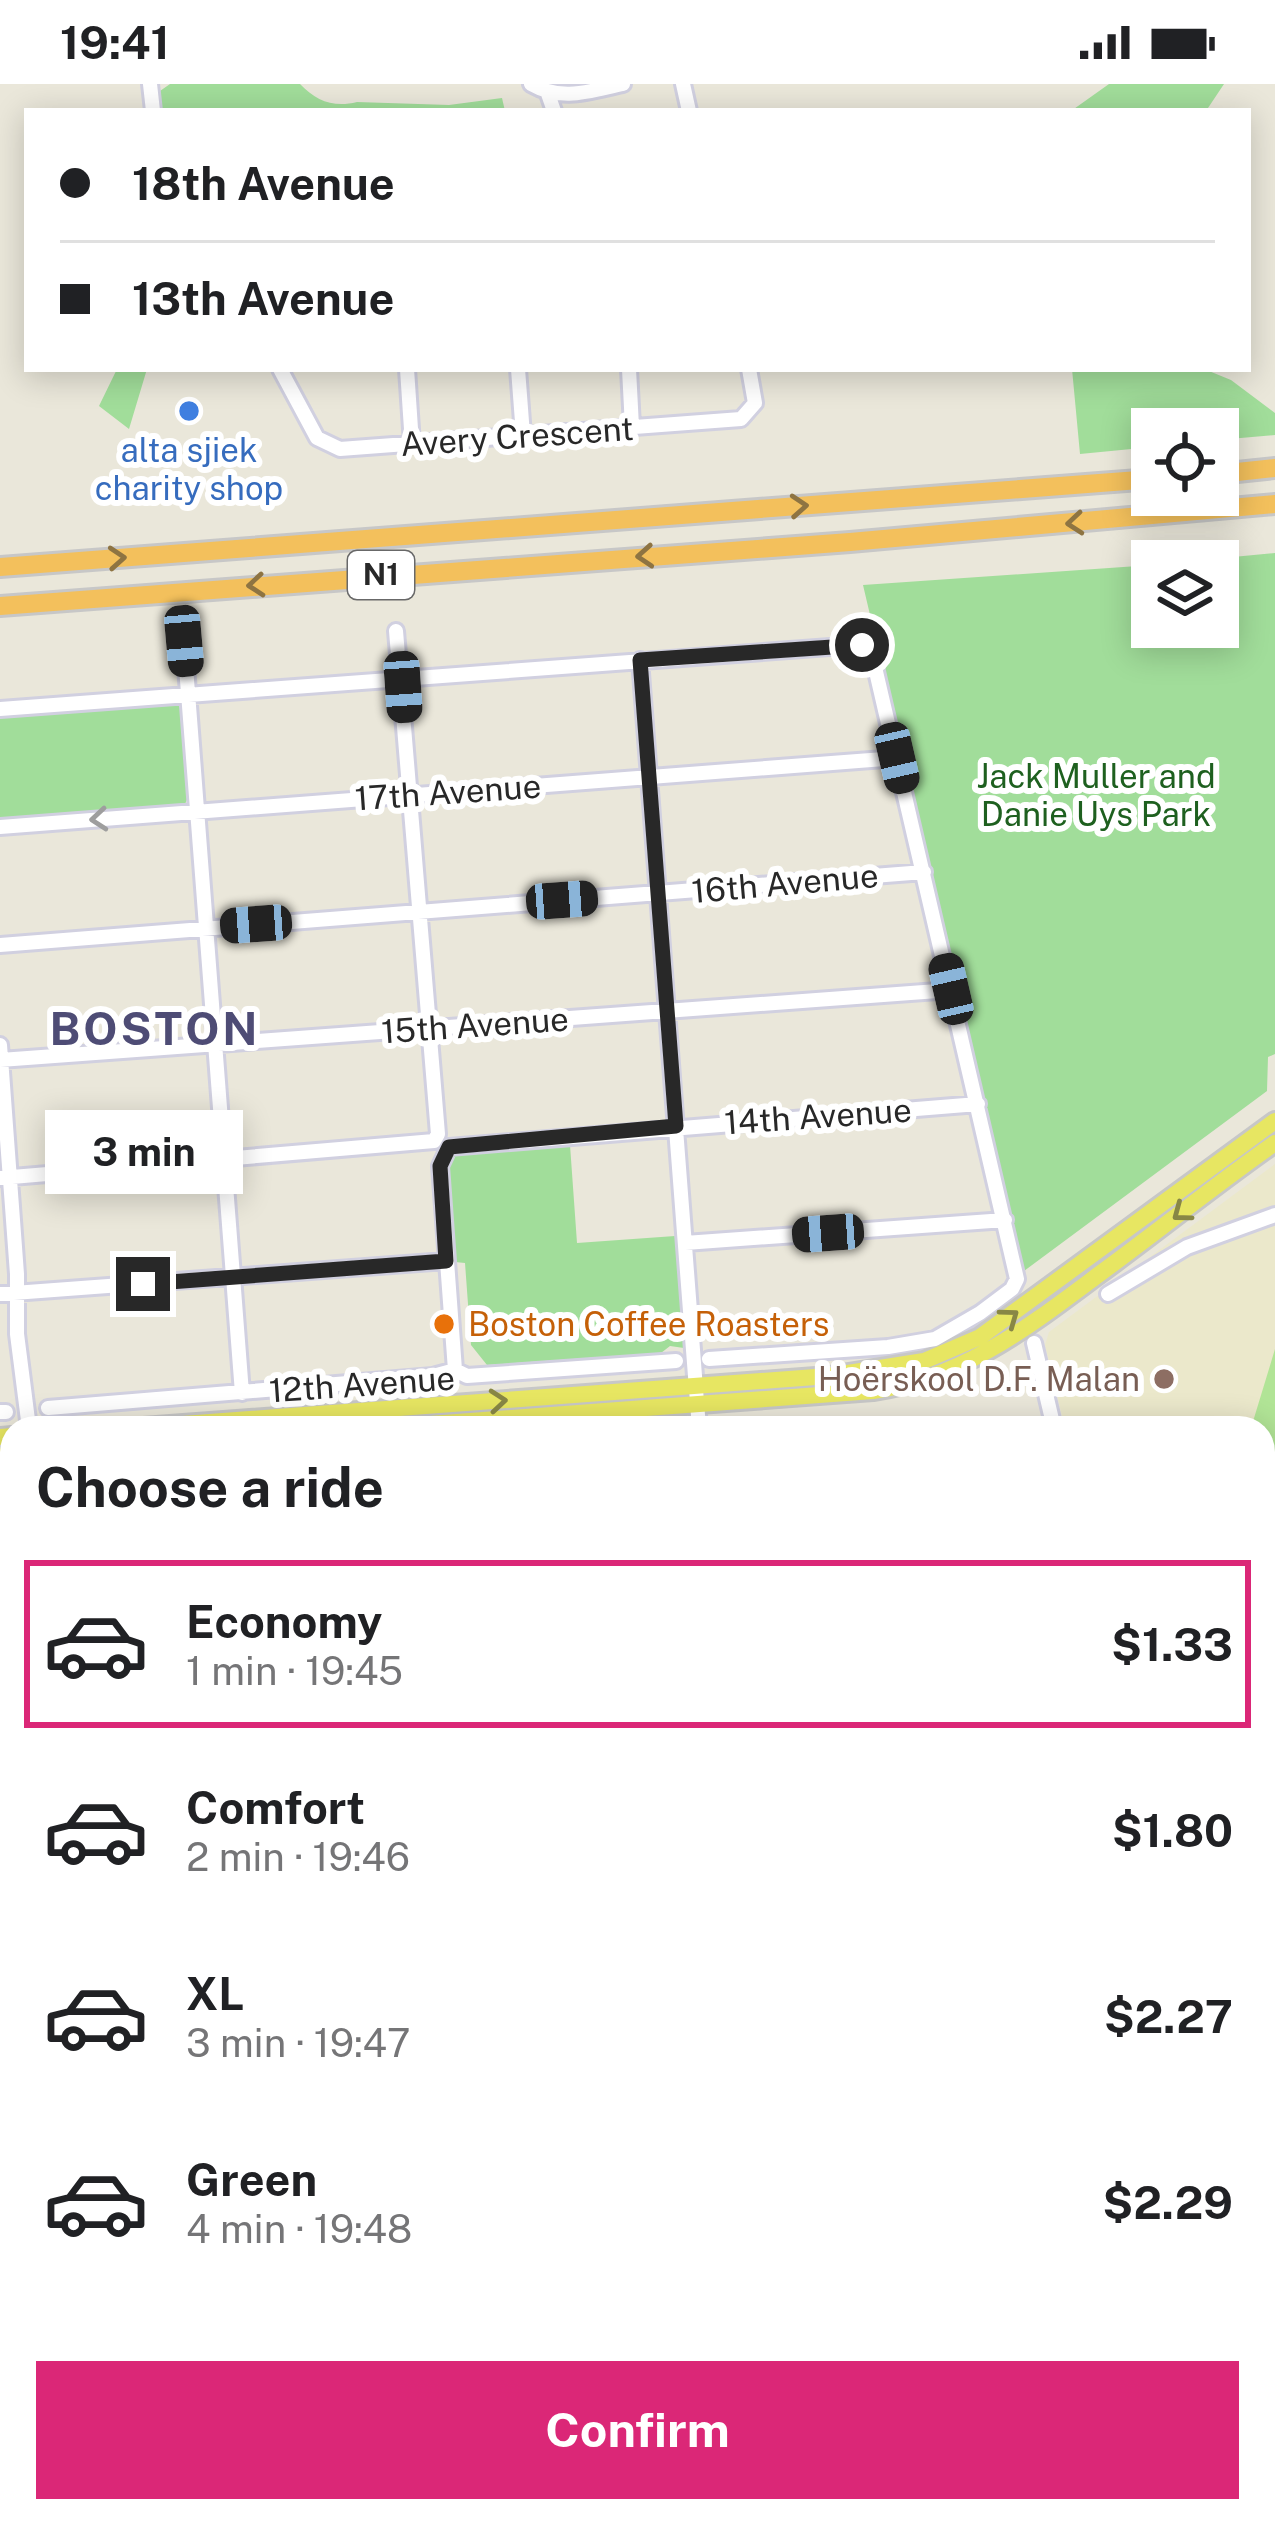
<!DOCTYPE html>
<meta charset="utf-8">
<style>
:root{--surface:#fff;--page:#f2f2f2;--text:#202124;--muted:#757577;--line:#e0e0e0;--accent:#db2777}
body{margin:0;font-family:"Public Sans",sans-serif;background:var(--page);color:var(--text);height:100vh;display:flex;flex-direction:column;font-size:45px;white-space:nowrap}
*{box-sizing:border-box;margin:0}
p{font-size:39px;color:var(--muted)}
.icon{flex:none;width:66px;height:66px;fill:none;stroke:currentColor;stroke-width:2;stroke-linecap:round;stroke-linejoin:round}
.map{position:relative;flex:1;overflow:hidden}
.panel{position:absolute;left:0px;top:1332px;width:1275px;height:1107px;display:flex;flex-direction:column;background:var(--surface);border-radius:36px 36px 0 0;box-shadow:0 6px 30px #0003}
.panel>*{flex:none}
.banner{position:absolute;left:24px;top:24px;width:1227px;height:264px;border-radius:0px;box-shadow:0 6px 30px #0003;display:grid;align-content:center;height:264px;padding:0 36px;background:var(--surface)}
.fabs{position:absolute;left:1131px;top:324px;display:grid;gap:24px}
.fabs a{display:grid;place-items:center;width:108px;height:108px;border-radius:0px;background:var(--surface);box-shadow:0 6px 30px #0003;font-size:60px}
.end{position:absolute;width:54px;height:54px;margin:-27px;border:15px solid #282828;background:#fff;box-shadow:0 0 0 6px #fff}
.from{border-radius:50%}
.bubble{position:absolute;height:84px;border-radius:0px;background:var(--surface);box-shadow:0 6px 30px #0003;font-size:39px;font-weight:700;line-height:84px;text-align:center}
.car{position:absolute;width:36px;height:72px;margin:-36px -18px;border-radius:15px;box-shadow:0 0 9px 3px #0007;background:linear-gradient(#222 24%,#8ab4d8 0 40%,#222 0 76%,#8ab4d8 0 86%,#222 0)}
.banner b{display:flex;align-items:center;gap:42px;height:114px;font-size:45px}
.banner b+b{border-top:3px solid var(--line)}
.banner i{width:30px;height:30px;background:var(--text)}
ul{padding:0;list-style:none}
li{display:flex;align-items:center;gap:36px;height:168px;margin:0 24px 18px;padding:0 12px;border:6px solid transparent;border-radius:0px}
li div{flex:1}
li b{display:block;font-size:45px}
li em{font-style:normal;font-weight:700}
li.selected{border-color:var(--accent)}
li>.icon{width:108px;height:108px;stroke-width:1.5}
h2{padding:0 36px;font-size:54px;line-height:144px}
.cta{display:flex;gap:24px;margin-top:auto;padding:24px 36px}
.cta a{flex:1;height:138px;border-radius:0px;background:var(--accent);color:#fff;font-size:48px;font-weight:700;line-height:138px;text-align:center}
.status{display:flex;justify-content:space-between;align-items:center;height:84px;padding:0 60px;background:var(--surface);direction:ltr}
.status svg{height:33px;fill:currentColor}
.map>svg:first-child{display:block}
.education{fill:#ebe8cb}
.green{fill:#a1dd9a}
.pitch{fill:#b1e496}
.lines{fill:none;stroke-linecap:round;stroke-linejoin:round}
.minor-casing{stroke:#d1d0e0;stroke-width:20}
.major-casing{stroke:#c7c7c7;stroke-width:22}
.highway-casing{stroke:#c7c7c7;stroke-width:24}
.minor{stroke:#fff;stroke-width:14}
.major{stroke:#e7e662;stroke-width:16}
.highway{stroke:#f3c05c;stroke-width:18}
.oneway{stroke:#8e7442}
.oneway2{stroke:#9e9e9e}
.oneway3{stroke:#888745}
.route{stroke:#282828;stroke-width:15}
.shop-dot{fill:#3f7fe0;stroke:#fff;stroke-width:4.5}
.food-dot{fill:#e8710a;stroke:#fff;stroke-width:4.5}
.education-dot{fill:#8d6e63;stroke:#fff;stroke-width:4.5}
.labels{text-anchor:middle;stroke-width:12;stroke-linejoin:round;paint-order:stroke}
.shield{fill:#fff;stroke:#686868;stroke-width:3}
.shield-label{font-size:30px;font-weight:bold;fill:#282828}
.street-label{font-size:33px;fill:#282828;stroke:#fff}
.shop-label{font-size:33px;fill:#366cbe;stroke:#fff}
.park-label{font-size:33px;fill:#1e601f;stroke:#fff}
.food-label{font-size:33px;fill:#c56008;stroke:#fff;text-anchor:start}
.education-label{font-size:33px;fill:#785e54;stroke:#fff;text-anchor:end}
.district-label{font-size:45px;font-weight:bold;letter-spacing:3px;fill:#4e4c75;stroke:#fff}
</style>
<div class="status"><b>19:41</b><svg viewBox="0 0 49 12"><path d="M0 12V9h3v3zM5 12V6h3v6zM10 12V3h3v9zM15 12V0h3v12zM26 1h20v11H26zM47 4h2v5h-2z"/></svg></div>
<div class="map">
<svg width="1275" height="2437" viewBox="0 0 1275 2437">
<rect width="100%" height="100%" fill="#eae7da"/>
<path class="education" d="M1275,1080v445l-12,1v-182h-198l-20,-83 4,-13z"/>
<path class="green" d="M170,0h130c16,17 34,24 57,18l92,3 53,-7 3,13h-345v-20z
M1109,0h115l-18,27h-135z
M117,285h30l-18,60 -30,-23z
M1072,285h132l27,11 44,33v22l-57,5v-11h-66v18l-72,7z
M1275,469v501l-7,3 -1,34 -243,180 -161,-686 289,-20v62h66v-66h-27z
M180,617l4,3 6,89 -5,11 -185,16v-105z
M570,1061l7,98 98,-7 9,112 -14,-2 -9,7 -174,12 -16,-20 -6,-82 -10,-1 -7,-101 10,-9z"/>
<path class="pitch" d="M1275,1265v173l-12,-3v-91h-12z"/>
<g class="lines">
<defs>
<path id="minor" d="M150,0l3,27
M531,0c31,18 59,7 92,0
M683,0l6,27
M548,10l6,17
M280,285l37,69 23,11 401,-30 14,-16 -6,-34
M407,285l5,75
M518,285l5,66
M629,285l3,58
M184,557l58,752
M640,576l59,768
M0,625l857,-64 14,5 146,629 -5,10 -32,24 -45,26 -47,8 -179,12
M0,743l897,-69
M0,861l924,-73
M0,961l17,229v60l12,94
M0,976l951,-70
M0,1094l434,-37 4,-7 -42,-503
M685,1159l320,-23
M0,1210l446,-33
M1108,1210l79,-47 88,-32
M1034,1259l20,85
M455,1286l-15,-204 9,-19 529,-43
M48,1324l385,-32 22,-6 12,6 209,-15
M0,1328h6
M0,1445l12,-1
M1274,1538l1,22
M0,1562l12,-1
M1263,1676l6,8 6,34
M0,1679l12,-1
M0,1797l12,-1
M1263,1849h12
M0,1914l12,-1
M1263,1953l12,-11
M0,2031l12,-1
M0,2149l12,-1
M0,2266l12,-1
M1263,2292l12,-2
M0,2373l12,-1
M108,2427l1,10
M323,2427l1,10
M754,2427l1,10
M976,2427l1,10
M535,2437l3,-10
M601,2437l132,-10"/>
<path id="major" d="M130,1344l699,-52 95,-15 56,-24 295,-216
M377,1344l496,-37c90,-13 154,-63 225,-116 59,-43 117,-90 177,-132
M0,1353l12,-1
M0,1372h12"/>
<path id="highway" d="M1218,390l57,-6
M0,483l1152,-88
M0,522l850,-64 425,-38"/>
</defs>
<use href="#minor" class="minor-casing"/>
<use href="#major" class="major-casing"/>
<use href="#highway" class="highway-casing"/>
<use href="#minor" class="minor"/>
<use href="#major" class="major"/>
<use href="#highway" class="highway"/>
</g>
<defs><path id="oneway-chevron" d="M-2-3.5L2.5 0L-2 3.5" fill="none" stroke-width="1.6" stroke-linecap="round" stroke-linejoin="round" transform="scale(3)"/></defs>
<g class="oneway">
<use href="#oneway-chevron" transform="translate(799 422) rotate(-4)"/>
<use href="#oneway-chevron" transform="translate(1075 439) rotate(175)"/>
<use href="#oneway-chevron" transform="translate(645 472) rotate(176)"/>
<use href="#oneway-chevron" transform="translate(117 474) rotate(-4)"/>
<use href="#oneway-chevron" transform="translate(256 501) rotate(175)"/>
</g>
<use class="oneway2" href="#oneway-chevron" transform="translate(99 735) rotate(175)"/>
<g class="oneway3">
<use href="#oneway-chevron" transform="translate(1181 1129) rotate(143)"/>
<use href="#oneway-chevron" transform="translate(1010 1233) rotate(-36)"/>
<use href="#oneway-chevron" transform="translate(498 1317) rotate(-5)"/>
</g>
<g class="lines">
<path class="route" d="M143,1200l303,-23 -6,-95 9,-19 227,-21 -36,-466 222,-15"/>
</g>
<circle class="shop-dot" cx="189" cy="327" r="12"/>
<circle class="food-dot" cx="444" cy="1240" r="12"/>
<circle class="education-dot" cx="1164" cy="1295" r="12"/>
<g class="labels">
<rect class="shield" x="348" y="467" width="66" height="48" rx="9"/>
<g class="shield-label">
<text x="381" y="501">N1</text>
</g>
<g class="street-label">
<text transform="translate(517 352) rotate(-4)" y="12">Avery Crescent</text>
<text transform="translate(448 708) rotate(-4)" y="12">17th Avenue</text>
<text transform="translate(785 799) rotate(-5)" y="12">16th Avenue</text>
<text transform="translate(475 941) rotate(-4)" y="12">15th Avenue</text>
<text transform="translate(818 1032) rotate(-4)" y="12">14th Avenue</text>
<text transform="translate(362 1300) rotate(-4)" y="12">12th Avenue</text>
</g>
<g class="shop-label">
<text x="189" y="378">alta sjiek<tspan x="189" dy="38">charity shop</tspan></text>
</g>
<g class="park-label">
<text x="1096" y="704">Jack Muller and<tspan x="1096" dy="38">Danie Uys Park</tspan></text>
</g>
<g class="food-label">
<text x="468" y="1252">Boston Coffee Roasters</text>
</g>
<g class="education-label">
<text x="1140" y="1307">Hoërskool D.F. Malan</text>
</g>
<g class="district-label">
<text x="155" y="961">BOSTON</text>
</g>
</g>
</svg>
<div class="fabs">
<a><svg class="icon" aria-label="locate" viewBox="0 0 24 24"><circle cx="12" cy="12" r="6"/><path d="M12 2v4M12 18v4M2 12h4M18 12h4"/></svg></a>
<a><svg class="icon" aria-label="layers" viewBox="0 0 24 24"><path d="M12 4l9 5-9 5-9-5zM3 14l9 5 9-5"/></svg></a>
</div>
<i class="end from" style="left:862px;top:561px"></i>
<i class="end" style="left:143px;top:1200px"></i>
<div class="bubble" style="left:45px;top:1026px;width:198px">3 min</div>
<i class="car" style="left:184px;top:557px;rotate:175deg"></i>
<i class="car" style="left:403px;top:603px;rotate:176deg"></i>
<i class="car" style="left:897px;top:674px;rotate:167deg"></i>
<i class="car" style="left:562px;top:816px;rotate:86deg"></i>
<i class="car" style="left:256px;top:840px;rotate:266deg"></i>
<i class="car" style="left:951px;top:905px;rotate:347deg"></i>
<i class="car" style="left:828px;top:1149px;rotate:266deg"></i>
<div class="banner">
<b><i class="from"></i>18th Avenue</b>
<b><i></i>13th Avenue</b>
</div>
<section class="panel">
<h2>Choose a ride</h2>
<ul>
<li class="selected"><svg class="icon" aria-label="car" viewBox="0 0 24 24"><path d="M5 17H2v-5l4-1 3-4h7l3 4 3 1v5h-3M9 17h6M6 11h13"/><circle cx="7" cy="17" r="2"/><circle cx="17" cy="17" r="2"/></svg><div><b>Economy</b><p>1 min · 19:45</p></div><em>$1.33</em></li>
<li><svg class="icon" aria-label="car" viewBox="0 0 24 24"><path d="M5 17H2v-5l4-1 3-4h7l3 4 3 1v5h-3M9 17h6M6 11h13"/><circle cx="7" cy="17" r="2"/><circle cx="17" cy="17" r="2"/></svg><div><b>Comfort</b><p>2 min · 19:46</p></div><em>$1.80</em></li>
<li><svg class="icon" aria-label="car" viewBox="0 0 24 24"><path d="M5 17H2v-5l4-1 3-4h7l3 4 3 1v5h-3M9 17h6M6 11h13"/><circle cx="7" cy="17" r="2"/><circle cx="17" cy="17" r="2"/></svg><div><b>XL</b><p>3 min · 19:47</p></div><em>$2.27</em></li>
<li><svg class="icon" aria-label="car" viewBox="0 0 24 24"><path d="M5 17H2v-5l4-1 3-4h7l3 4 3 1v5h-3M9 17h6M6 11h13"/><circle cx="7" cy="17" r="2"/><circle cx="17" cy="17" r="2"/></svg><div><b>Green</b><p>4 min · 19:48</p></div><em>$2.29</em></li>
</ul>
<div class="cta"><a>Confirm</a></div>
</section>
</div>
